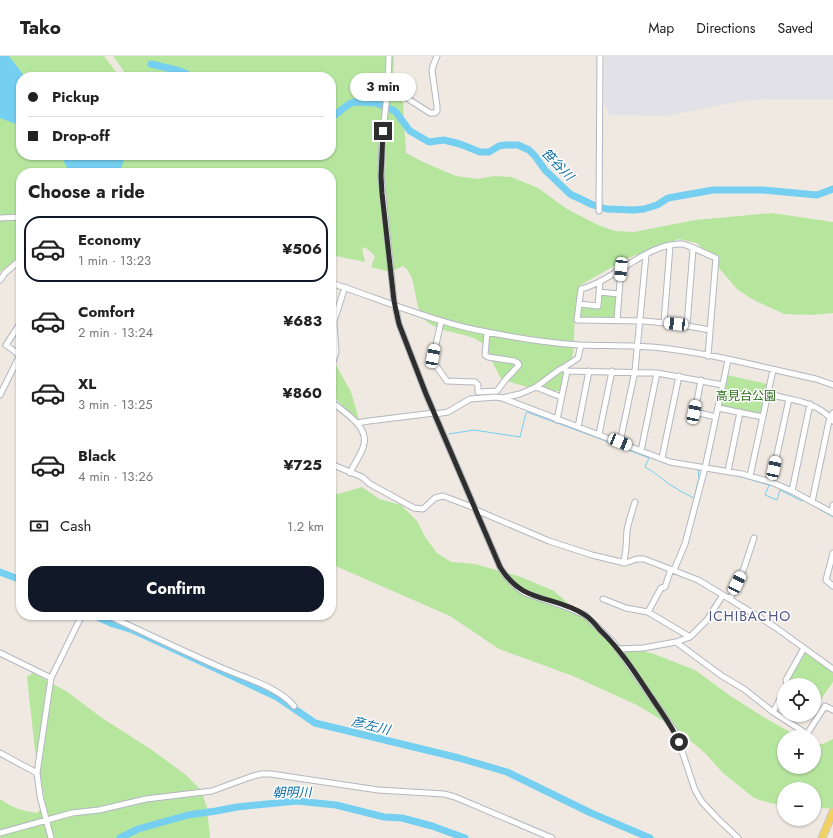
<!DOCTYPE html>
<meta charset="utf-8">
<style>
:root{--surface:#fff;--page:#f6f6f6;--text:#222;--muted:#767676;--line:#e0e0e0;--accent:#111827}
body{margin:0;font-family:Jost,"Noto Sans JP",sans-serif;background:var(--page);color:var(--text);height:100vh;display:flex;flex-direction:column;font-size:15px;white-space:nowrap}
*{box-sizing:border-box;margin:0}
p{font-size:13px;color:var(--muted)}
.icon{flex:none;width:22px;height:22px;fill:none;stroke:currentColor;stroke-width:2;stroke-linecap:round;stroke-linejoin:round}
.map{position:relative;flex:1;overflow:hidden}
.details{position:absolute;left:16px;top:112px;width:320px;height:452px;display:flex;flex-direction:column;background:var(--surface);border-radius:16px;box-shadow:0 1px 3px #0004}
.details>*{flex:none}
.guide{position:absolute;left:16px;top:16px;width:320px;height:88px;border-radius:16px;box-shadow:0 1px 3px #0004;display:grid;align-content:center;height:88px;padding:0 12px;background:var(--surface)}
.controls{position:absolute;left:777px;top:622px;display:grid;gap:8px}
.controls a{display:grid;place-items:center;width:44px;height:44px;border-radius:50%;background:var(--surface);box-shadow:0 1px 3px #0004;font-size:20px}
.end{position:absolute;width:18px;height:18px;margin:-9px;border:5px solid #2e2e2e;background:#fff;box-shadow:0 0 0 2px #fff}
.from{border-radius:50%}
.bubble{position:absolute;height:28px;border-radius:14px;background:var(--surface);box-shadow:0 1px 3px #0004;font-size:13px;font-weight:700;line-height:28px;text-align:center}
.car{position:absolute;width:12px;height:24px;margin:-12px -6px;border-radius:5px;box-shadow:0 0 3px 1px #0007;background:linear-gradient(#fff 24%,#345 0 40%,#fff 0 76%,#345 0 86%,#fff 0)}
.guide b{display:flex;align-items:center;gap:14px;height:38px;font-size:15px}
.guide b+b{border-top:1px solid var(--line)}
.guide i{width:10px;height:10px;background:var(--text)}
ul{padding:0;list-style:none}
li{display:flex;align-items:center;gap:12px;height:66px;margin:0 8px 6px;padding:0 4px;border:2px solid transparent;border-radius:16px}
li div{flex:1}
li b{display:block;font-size:15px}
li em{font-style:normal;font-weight:700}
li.active{border-color:var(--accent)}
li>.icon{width:36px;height:36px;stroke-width:1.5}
h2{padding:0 12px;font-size:18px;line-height:48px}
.pay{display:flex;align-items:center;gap:10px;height:44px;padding:0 12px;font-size:15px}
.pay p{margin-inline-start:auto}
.action{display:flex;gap:8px;margin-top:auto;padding:8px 12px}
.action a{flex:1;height:46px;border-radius:16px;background:var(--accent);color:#fff;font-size:16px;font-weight:700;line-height:46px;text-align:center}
header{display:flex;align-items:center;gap:24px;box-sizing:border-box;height:56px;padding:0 20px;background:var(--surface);border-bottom:1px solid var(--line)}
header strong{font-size:19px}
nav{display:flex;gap:22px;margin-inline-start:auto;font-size:14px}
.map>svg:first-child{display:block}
.industrial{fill:#e3e1e8}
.green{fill:#b6e59e}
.water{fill:#75cff0}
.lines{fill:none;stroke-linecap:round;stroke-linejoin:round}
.stream{stroke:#75cff0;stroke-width:1}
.river{stroke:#75cff0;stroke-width:7}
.minor-casing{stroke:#b4b7c1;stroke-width:7}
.major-casing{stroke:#c9c9c9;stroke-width:9}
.minor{stroke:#fff;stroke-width:5}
.major{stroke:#f2d163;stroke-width:7}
.route{stroke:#2e2e2e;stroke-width:5}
.labels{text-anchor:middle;stroke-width:3;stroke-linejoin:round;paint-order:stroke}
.park-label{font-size:12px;fill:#2c6e1b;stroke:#fff}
.water-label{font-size:13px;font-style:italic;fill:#0d6fa3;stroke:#fff}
.quarter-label{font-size:14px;letter-spacing:1px;fill:#4d5680;stroke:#fff}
</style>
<header>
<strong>Tako</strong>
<nav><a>Map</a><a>Directions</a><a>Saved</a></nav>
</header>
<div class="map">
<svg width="833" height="782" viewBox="0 0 833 782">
<rect width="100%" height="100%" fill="#efe9e1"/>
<path class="industrial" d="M605,0h228v43h-67l-25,2 -75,15 -57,-1 -5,-14z"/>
<path class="green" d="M0,0h104l16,21h-99v78h249l17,4 -2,-4h46v-78h-203l-15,-21h281l-1,26 7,9 3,13 3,49 19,10 31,13 22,3 16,-3 17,1 27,11 29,21 31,16 17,6 19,1 61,-12 77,-7 61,9v91l-22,2 -27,-1 -30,-14 -16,-10 -41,-47 -18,-4 -53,20 -47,27 -4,30 -2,37 -5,27 -8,11c-20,0 -40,-6 -59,-12 -3,-7 -7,-13 -10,-20 -1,-3 -2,-8 -4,-11 -14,-18 -44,-12 -61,-27 -14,-12 -7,-45 -23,-55l-13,6 -19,-5 4,-11 -10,-9 -3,2 3,13 -34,-7v-82h-310v83l-21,16z
M600,238l17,1 -2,21 -2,2h-32l-1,-3 1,-9 18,1z
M336,309l15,27 9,31 -29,-29v-20z
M727,319l40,9 -6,28 -3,2 -35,-7 -2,-3z
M362,431l17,12 22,6 16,16 8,16 12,16 14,9 24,2 46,13 33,14 47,41 17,12 36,10 41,16 34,25 36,23 34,19h-15v30h30v-23h9l10,-5v70l-19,-2v-18h-30v17l-14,-3 -16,-5 -31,-25 -18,-20 -30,-25 -38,-23 -64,-29 -74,-27 -49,-33 -119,-52v-73l7,3z
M805,597l28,19v10l-14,20 -5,-3v-14h-22l-4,-2z
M33,617l33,18 36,27 50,32 34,25 15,15 6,18 3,30h-210v-39c12,9 23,12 37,14l6,-7 1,-10 -9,-46 -8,-73z"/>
<path class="water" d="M0,0h9l16,21h-4v49l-21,-8z
M63,99h61c0,7 -2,13 -6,18h-48l-6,-11z"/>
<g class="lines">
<path class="stream" d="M331,341l18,15
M449,378l25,-4 46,7 6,-24 1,-1 79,29 43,17 -4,9c9,5 16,11 24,17 8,5 16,10 25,14l5,-20 -1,-8h2
M709,415l29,5 31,9 -4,10 12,5 3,-10 22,11 2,-1 29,17"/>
<path class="river" d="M151,8l29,7 13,6
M331,62l18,-14 5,-2 22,1 19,8 15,20 19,11 15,-2 16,4 20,8h9l10,-6 6,-1h13l11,5 6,6 10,14 25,24 23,11 14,4 27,1 10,-1 13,-4 11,-7 45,-8h50l54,5 16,-6
M0,516l21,8
M93,559l20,9 20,6 144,67 38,26 144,35 48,14 84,41 59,25
M120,782l18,-9 50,-14 28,-4 21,-4 60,-6 39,4 48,12 18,1 30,8 33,12"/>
<defs>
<path id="minor" d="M389,0l-1,30 -6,54 -1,36 13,125 5,23 27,70 74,173c6,11 14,19 25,26l44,15 16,7 28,27 63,91 19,57 7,12 15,16 21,20
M388,30l42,27h5l2,-2v-5l-5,-35 1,-5 4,-10
M599,155l1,-155
M0,162l21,-1
M0,224l5,-7 16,-14
M331,227c52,17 102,39 156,49 30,6 62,11 93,13 27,1 54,0 82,3 52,6 103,20 154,31l17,6
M599,236l20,2
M579,248l19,2 2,-24
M617,264l4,-51
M441,266l-8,36 1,5 13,18 28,1 3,3v7l19,-1 9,-12 13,-14 -1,-2 -4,-2 -26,-4 -3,-2 2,-23
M664,267l6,-77
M687,270l6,-77
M21,300l-15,-11 15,-23
M708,300l8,-98c-8,-3 -27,-13 -34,-14 -34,-2 -68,37 -101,45l-4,31 67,1 32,3 34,6
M331,312l5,-16 -2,-31 11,-34
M563,312l15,-10 3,-13
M701,324l-6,32 21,5
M536,331l25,10
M768,338c23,6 49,7 65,27
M0,339l18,-36 3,-3
M502,342l18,-4 16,-7 23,-17 4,-2 4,3 90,2 66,12
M331,345c12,11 37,24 33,43 -2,10 -10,20 -14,29
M718,352l45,9
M435,358l13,-2 22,-13 26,-2 6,1 168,64 72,12 29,8 21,9 41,22
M557,364l10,-49
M357,367l12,-2 65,-8
M578,371l11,-56
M599,378l13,-63
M620,386l15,-71 11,-116
M641,395l16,-78
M662,402l17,-82
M331,408l31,13 8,7 44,24 9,1 12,-11 8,-2 32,12
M728,415l12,-59
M750,420l23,-106
M771,426l18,-83
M792,435l18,-87
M812,446l17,-81 4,-8
M476,454l73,31 43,14 33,8 12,-4h7l54,21 25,15 52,32 58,42
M832,456l1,-7
M833,497l-7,27 7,6
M623,507c4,-11 3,-21 4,-33 2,-9 5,-19 8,-28
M674,514l11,-26 20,-76 23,-108
M723,539l-16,25 -17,17 -14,5 46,34 22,13 29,23
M603,543l23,9 22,4 42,25
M730,543l14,-31 10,-30
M648,556l13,-24 4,-1 6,-18
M107,559c38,18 76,36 115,53 23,10 56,19 72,38
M618,593l25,-1 33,-6
M0,597l51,25
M787,629l-1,-5 18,-32
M784,636l-11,20 34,22 18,-28 8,4
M0,697l37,20
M0,777l72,-20 27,-3 47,-11 66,-8 38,-14 11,-3h10l107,16 66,4 11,3 97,41
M51,782l-11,-42 -3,-23 14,-95 31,-63"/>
<path id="major" d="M822,782l11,-26"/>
</defs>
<use href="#minor" class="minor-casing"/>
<use href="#major" class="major-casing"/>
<use href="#minor" class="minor"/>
<use href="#major" class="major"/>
</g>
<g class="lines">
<path class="route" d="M383,75l-2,45 1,17 12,108 5,23 27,70 74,173c23,38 53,27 85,48 6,4 11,10 15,15 21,20 36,44 52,68 9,14 20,28 27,44"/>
</g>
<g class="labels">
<g class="park-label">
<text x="746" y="344">高見台公園</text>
</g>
<g class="water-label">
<text transform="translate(558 108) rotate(46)" y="5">笹谷川</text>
<text transform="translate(371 669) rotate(14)" y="5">彦左川</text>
<text transform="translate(292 736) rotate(-1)" y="5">朝明川</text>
</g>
<g class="quarter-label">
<text x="750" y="565">ICHIBACHO</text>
</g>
</g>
</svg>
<div class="controls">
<a><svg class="icon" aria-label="locate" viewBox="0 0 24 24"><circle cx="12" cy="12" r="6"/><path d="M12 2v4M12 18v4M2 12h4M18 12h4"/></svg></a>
<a>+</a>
<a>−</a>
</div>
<i class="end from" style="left:679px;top:686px"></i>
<i class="end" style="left:383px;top:75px"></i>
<div class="bubble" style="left:350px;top:17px;width:66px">3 min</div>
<i class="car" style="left:621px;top:213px;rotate:185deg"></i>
<i class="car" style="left:676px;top:268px;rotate:276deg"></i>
<i class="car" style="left:433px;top:300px;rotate:11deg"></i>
<i class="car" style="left:694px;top:356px;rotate:11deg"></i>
<i class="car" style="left:620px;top:386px;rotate:112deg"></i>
<i class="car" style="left:774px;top:412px;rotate:12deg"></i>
<i class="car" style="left:737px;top:527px;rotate:26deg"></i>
<div class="guide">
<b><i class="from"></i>Pickup</b>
<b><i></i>Drop-off</b>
</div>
<section class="details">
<h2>Choose a ride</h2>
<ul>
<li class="active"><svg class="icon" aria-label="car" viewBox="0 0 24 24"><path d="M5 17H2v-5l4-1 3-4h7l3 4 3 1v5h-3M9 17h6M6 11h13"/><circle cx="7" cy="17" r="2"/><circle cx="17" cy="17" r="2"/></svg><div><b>Economy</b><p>1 min · 13:23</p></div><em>¥506</em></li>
<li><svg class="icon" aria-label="car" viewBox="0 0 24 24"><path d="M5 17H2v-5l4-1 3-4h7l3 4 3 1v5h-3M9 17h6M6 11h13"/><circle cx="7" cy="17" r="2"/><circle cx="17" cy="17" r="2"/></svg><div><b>Comfort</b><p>2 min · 13:24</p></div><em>¥683</em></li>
<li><svg class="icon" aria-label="car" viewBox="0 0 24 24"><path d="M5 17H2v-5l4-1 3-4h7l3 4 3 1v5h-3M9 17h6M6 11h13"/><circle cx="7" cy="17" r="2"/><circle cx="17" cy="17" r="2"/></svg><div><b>XL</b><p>3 min · 13:25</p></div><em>¥860</em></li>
<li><svg class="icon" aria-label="car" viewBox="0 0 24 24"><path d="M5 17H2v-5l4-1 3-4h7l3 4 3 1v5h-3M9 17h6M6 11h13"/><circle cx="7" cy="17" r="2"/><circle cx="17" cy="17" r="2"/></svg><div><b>Black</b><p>4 min · 13:26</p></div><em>¥725</em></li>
</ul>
<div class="pay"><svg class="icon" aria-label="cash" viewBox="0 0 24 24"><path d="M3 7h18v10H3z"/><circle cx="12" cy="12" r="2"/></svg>Cash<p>1.2 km</p></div>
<div class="action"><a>Confirm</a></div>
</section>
</div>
